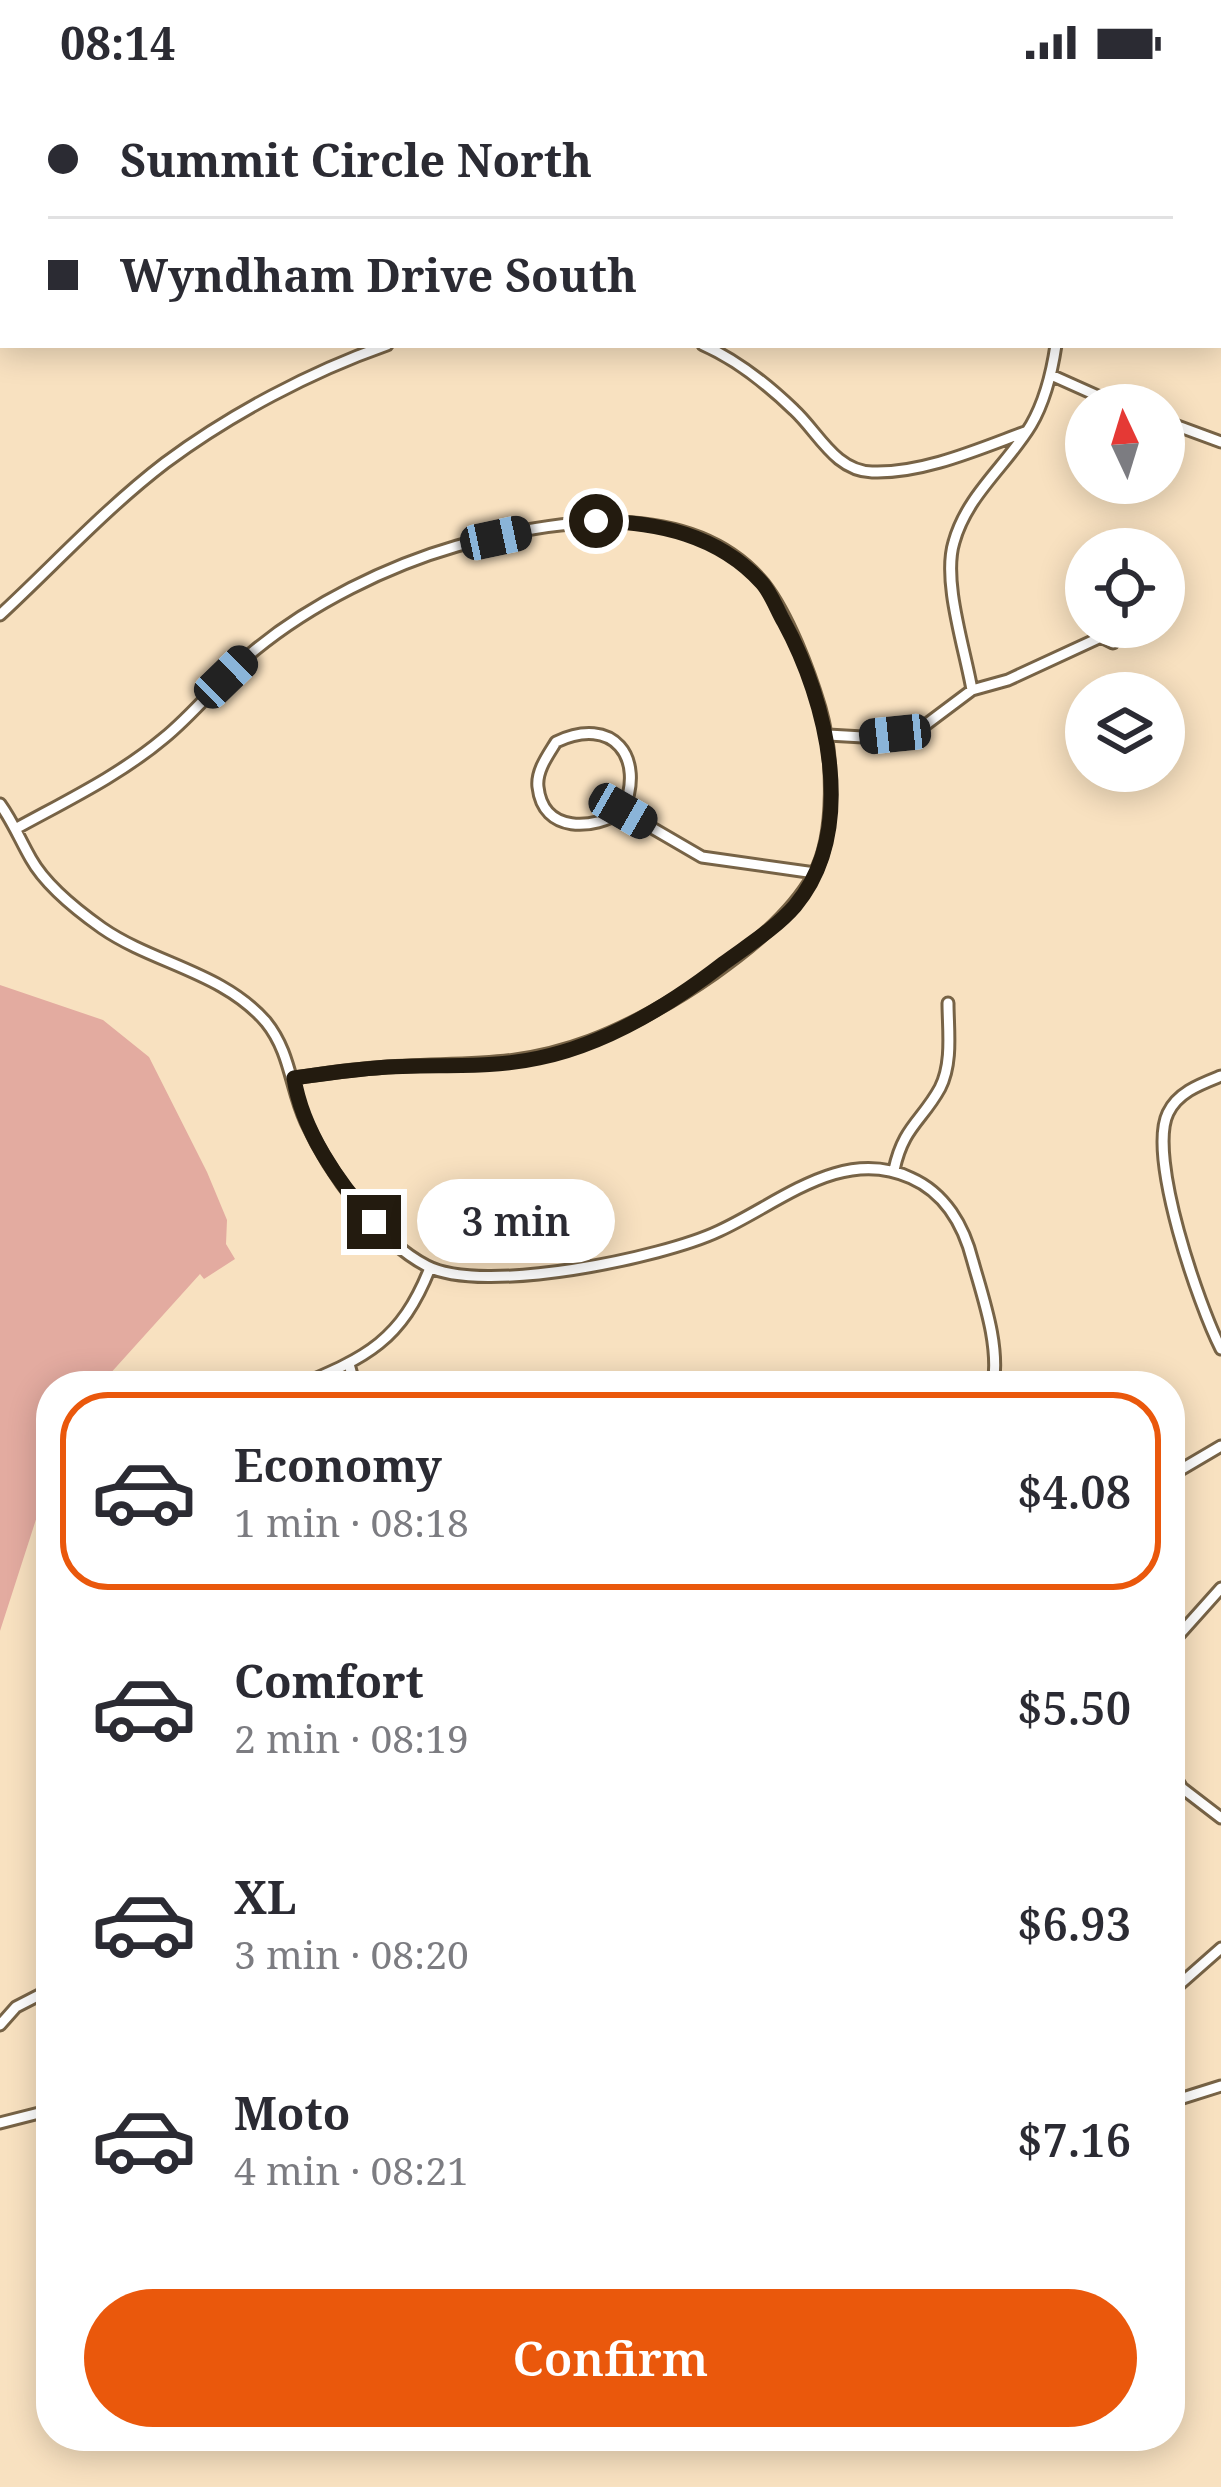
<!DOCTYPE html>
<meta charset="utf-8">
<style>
:root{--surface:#fff;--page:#f7f7f7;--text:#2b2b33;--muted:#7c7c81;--line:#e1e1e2;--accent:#ea580c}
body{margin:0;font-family:"Noto Serif",serif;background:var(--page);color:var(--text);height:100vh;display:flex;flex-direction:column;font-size:45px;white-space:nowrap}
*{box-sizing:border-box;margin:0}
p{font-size:39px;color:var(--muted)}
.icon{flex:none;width:66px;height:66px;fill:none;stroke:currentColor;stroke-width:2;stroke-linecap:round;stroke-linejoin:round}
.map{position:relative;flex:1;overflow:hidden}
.details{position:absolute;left:36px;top:1287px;width:1149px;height:1080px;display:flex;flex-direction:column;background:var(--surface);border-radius:48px;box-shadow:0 6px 30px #0003}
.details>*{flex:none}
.hud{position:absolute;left:0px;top:0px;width:1221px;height:264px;box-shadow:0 6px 30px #0003;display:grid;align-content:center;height:264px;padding:0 48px;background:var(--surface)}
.needle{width:78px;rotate:356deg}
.fabs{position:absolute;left:1065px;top:300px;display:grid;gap:24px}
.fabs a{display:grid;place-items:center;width:120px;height:120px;border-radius:50%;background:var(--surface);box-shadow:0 6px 30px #0003;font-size:60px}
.end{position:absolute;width:54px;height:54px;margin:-27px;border:15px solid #231b0f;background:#fff;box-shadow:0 0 0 6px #fff}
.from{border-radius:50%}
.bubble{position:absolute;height:84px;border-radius:42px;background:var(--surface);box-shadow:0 6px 30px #0003;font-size:39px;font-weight:600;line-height:84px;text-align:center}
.car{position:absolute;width:36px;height:72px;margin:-36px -18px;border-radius:15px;box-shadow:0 0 9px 3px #0007;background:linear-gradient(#222 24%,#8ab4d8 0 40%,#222 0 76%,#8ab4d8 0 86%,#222 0)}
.hud b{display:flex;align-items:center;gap:42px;height:114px;font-size:45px}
.hud b+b{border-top:3px solid var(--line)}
.hud i{width:30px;height:30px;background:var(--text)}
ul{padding:21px 0 0;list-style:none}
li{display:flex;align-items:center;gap:36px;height:198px;margin:0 24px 18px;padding:0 24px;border:6px solid transparent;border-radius:48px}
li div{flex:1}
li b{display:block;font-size:45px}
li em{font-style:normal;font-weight:600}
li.current{border-color:var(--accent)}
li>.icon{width:108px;height:108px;stroke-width:1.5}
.button{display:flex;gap:24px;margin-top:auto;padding:24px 48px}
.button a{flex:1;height:138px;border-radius:72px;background:var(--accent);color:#fff;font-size:48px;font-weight:600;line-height:138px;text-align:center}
.status{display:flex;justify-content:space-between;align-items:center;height:84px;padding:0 60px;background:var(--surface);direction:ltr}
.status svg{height:33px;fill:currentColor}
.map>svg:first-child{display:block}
.green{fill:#e3aba0}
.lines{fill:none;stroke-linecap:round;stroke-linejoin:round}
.minor-casing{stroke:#776346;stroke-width:15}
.tertiary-casing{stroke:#776346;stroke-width:18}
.minor{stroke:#fff;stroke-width:9}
.tertiary{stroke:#fff;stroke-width:12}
.route{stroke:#231b0f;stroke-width:15}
</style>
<div class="status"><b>08:14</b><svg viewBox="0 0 49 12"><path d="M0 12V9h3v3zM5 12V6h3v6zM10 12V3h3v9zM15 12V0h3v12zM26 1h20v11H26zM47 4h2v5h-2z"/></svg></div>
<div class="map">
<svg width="1221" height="2403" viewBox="0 0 1221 2403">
<rect width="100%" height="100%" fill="#f8e1c0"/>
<path class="green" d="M0,901l103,35 46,37 58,115 20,48 -1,24 9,15 -31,20 -4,-5 -101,112h-48v87l-51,158z"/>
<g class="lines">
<defs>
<path id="minor" d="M743,0l1,3
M258,3l3,-3
M486,3l8,-3
M937,3l1,-3
M1122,3l2,-3
M0,8l3,-4
M1218,192l3,3
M0,249l3,-4
M703,261c32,14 66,41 91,65 24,22 41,61 78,62 50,2 107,-23 153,-40
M1051,291l67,30
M1164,337l57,21
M0,531c55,-51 105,-106 165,-152 66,-49 145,-91 222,-118
M972,606c-7,-41 -30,-109 -18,-148 13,-47 53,-77 77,-117 14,-24 21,-53 25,-80
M828,651l35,2 61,-11 48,-36 36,-10 93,-43 12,6
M0,720c13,18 20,36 31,55 14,25 47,52 71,69 52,36 121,44 164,94 25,31 24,66 40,100 23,50 71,118 121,144 56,29 235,-8 292,-35 61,-28 123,-85 192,-53 34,15 53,48 62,84 11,39 27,84 20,124
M623,727c-29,19 -80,23 -85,-24 -2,-16 10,-32 18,-45 57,-27 90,15 67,69l79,46 113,16
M17,744c51,-28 103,-53 147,-90 33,-27 59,-62 91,-88 56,-46 132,-84 202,-104 95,-26 235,-50 307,38 24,31 45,87 56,124 13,45 17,127 -7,168 -37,66 -153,139 -223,165 -80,30 -134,20 -215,27 -27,2 -54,6 -81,10
M1221,992c-20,8 -43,16 -53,37 -21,43 31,193 53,236
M894,1086c9,-43 28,-49 46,-82 13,-25 8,-59 8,-85
M349,1280l6,22
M298,1302c69,-29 103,-45 132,-118
M1170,1392l51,-30
M1170,1561l51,-57
M1170,1685l12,19 39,30
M1170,1909l51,-45
M0,1941l16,-18 35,-18
M1170,2018l51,-16
M0,2039l51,-13"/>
<path id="tertiary" d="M1179,0l4,3
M1218,38l3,3"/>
</defs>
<use href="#minor" class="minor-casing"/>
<use href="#tertiary" class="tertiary-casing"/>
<use href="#minor" class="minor"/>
<use href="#tertiary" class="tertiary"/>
</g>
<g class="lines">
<path class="route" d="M374,1138c-36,-39 -72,-92 -80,-144 27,-4 55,-8 82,-10 54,-5 109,2 163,-10 68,-14 131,-53 185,-95 23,-17 52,-35 71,-57 64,-77 32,-205 -11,-284 -7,-12 -13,-29 -22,-39 -43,-48 -105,-61 -166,-62"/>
</g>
</svg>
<div class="fabs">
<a><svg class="needle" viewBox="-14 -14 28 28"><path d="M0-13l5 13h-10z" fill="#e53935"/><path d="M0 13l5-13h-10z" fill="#7c7c81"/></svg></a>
<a><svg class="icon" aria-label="locate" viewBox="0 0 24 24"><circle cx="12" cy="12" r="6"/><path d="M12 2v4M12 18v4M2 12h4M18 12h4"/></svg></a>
<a><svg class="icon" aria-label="layers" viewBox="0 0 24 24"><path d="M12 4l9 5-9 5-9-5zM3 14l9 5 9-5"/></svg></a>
</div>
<i class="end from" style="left:596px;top:437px"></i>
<i class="end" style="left:374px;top:1138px"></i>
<div class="bubble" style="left:417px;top:1095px;width:198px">3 min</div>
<i class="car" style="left:496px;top:454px;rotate:78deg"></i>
<i class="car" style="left:226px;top:593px;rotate:46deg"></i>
<i class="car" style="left:895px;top:650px;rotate:264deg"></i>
<i class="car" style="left:623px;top:727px;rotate:120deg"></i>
<div class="hud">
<b><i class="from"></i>Summit Circle North</b>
<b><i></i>Wyndham Drive South</b>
</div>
<section class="details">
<ul>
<li class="current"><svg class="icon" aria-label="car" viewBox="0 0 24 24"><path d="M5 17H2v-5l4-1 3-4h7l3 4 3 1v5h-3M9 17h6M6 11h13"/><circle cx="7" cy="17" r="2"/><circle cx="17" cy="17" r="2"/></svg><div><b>Economy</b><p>1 min · 08:18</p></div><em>$4.08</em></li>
<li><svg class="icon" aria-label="car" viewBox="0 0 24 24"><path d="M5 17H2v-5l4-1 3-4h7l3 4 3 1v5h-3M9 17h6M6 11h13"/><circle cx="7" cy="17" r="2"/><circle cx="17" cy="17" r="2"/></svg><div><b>Comfort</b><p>2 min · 08:19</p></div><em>$5.50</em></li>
<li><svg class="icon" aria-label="car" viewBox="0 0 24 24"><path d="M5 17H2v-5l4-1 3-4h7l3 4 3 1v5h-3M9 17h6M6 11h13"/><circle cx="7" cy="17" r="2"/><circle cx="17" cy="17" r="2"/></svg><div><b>XL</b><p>3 min · 08:20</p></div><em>$6.93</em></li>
<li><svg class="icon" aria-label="car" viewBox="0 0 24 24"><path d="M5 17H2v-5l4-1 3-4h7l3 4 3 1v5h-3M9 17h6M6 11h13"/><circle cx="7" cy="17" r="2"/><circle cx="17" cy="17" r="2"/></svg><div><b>Moto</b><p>4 min · 08:21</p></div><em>$7.16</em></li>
</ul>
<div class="button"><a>Confirm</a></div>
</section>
</div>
